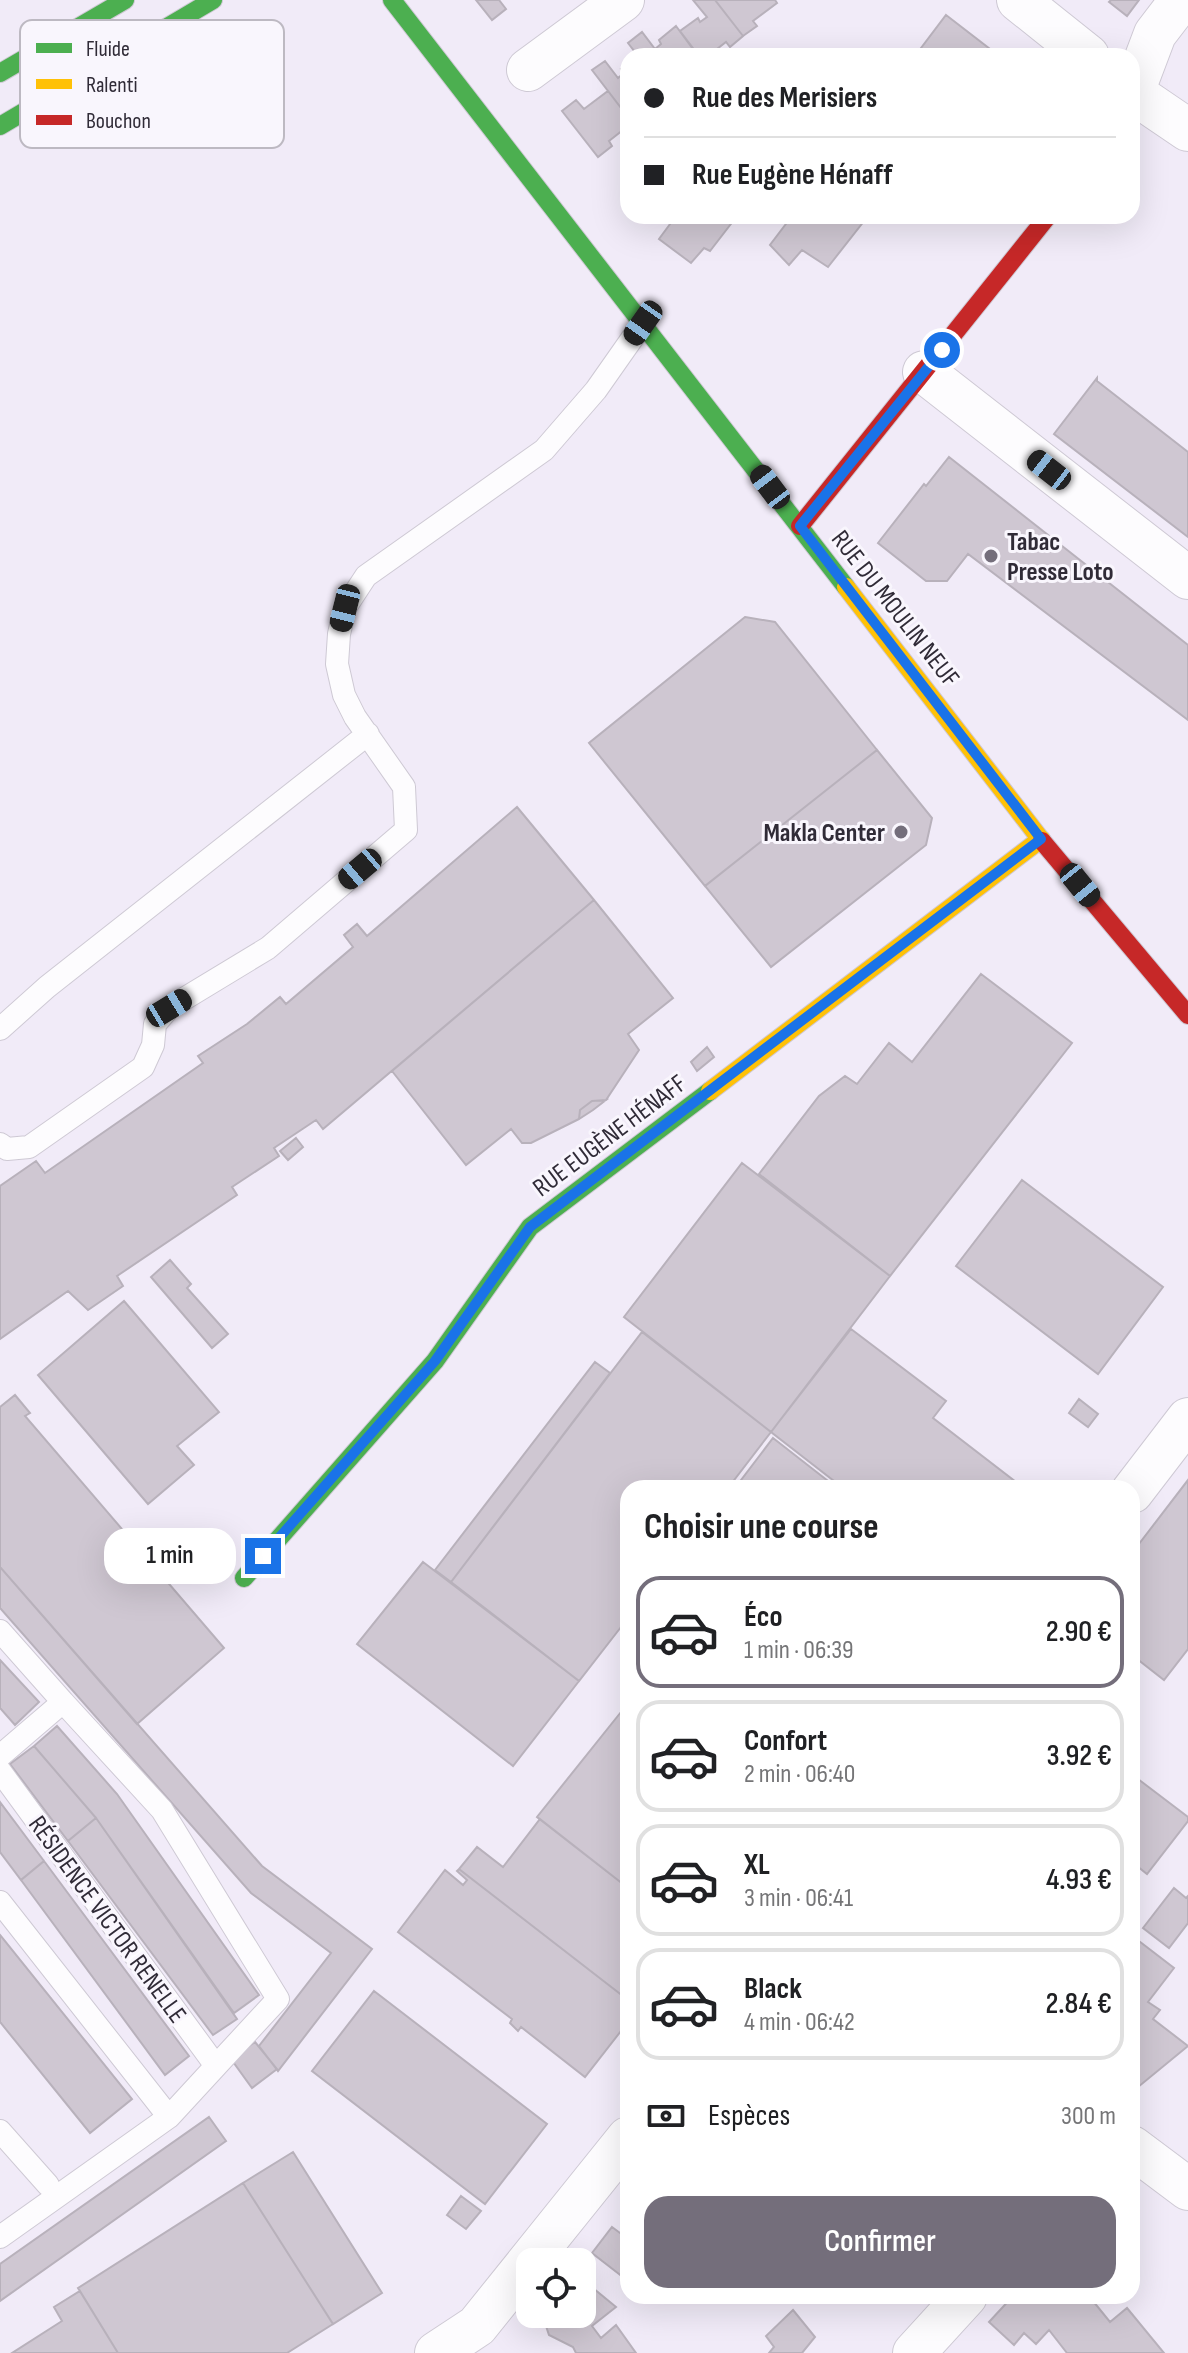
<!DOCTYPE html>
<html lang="fr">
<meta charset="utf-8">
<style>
:root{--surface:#fff;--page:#f2f2f2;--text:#202124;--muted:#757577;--line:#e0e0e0;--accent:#746e7b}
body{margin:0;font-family:"Sofia Sans Condensed",sans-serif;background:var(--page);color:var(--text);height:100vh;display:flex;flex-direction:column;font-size:30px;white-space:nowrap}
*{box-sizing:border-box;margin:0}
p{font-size:26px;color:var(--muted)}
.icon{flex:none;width:44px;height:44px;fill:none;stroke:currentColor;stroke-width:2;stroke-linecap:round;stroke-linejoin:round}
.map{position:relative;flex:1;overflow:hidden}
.details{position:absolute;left:620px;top:1480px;width:520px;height:824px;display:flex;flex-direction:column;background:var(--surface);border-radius:24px;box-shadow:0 8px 32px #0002}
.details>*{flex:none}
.hud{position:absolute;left:620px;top:48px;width:520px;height:176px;border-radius:24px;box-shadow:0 8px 32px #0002;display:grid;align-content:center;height:176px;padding:0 24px;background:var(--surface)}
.controls{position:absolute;left:516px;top:2248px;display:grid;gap:16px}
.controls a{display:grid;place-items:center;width:80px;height:80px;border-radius:16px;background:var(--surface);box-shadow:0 8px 32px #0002;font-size:40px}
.end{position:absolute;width:36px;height:36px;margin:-18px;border:10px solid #1a73e8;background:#fff;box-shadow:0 0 0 4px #fff}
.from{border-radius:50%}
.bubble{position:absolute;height:56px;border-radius:24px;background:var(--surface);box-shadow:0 8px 32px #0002;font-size:26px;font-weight:600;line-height:56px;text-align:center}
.car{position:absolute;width:24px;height:48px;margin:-24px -12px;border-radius:10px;box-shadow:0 0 6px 2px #0007;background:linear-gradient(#222 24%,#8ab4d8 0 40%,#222 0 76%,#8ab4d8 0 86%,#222 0)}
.hud b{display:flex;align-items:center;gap:28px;height:76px;font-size:30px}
.hud b+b{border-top:2px solid var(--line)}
.hud i{width:20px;height:20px;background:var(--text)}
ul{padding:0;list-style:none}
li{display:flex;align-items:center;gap:24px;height:112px;margin:0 16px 12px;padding:0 8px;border:4px solid var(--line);border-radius:24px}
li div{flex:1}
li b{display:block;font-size:30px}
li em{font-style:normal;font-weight:600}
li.selected{border-color:var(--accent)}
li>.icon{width:72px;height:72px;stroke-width:1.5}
h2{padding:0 24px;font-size:36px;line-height:96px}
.pay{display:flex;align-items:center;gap:20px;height:88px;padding:0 24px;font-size:30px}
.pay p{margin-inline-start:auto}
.button{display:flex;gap:16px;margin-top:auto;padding:16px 24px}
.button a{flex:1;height:92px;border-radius:24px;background:var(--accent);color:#fff;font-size:32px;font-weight:600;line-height:92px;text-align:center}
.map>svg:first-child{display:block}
.building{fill:#cfc7d2;stroke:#b8b1bb;stroke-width:2}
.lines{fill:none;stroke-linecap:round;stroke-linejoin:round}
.lane-casing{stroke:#cec9d4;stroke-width:24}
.street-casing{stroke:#cec9d4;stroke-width:44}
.fast-casing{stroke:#cec9d4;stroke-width:20}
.slow-casing{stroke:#cec9d4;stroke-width:20}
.jam-casing{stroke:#cec9d4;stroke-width:20}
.lane{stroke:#fdfcfe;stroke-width:22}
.street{stroke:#fdfcfe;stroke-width:42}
.fast{stroke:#4caf50;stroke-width:18}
.slow{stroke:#ffc107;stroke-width:18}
.jam{stroke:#c62828;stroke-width:18}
.route{stroke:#1a73e8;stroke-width:10}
.poi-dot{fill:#746e7b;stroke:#f9f6fd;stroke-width:3}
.labels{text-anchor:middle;stroke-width:6;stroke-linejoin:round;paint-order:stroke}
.poi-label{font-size:26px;font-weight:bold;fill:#302b37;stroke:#f9f6fd;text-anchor:start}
.street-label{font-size:26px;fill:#302b37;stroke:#f9f6fd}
.key{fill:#f9f6fd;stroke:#bdb9c2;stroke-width:2}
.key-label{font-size:22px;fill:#302b37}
</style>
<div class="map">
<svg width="1188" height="2353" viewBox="0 0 1188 2353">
<rect width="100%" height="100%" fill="#f1ebf8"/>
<path class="building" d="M476,0h23l7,9 -14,11z
M693,0h22l28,36 -13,11 -4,-5 -18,14h-9l-19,-25 18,-13 2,4 7,-5z
M715,0h60l2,3 -24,18 4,5 -14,10z
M1111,0h28l-12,16 -18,-14z
M946,15l44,34 -5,7h-70z
M676,26l22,30h-60l-10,-13 14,-11 13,17 6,-5 -2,-4z
M605,61l13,17 6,-5 -3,-4 7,-5v53l-36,-47z
M608,91l20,26v9l-19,15 3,5 -14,11 -36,-46 14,-11 8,9z
M676,216h61l-27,35 -6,-3 -13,15 -32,-24z
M792,216h76l-40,51 -26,-17 -13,15 -19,-20z
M1097,378v3l91,71v85l-134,-103z
M949,457l239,188v75l-220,-166 -21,27h-21l-48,-38 46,-59 2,2z
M745,617l30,5 102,128 -172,136 -116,-143z
M877,750l55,68 -6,27 -155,122 -66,-81z
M517,807l77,93 -271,229 -7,-9 -42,28 5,8 -47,31 5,8 -120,81 6,10 -35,24 -20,-19 -68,48v-153l36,-25 9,12 158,-110 -5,-7 49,-32 33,-27 6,7 67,-57 -9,-12 13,-11 10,12z
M594,900l79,98 -45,36 11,16 -33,50 -14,1 -12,9 -1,9 -48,24h-9l-11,-14 -45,36 -74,-94z
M981,974l91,69 -182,233 -131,-102 60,-78 26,-20 12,8 32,-41 23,19z
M707,1047l7,10 -17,14 -6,-9z
M606,1100l-13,10 -14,9 1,-9 12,-9z
M296,1138l7,9 -15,13 -8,-9z
M742,1163l148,113 -119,156 -147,-115z
M1022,1180l141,107 -65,87 -142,-108z
M170,1260l21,24 -4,4 41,46 -16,14 -61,-71z
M124,1301l95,111 -42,34 17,19 -46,39 -110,-129z
M851,1329l95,72 -13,17 83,64 -4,6h-169l-72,-56z
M642,1332l129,100 -43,56h-100v130l-49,63 -128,-99z
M595,1362l15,11 -159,209 -16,-12z
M15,1395l15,18 -5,3 199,232 -87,76 -137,-157v-160z
M1079,1399l19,15 -10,13 -19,-14z
M773,1438l64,50h-102z
M1188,1480v169l-24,31 -32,-25v-102z
M423,1562l156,119 -66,85 -156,-122z
M0,1567l262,299 110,83 -94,122 -19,-25 72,-93 -80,-60 -251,-285z
M0,1660l39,42 -24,23 -15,-17z
M621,1712l7,5v171l-91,-71z
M57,1726l60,68 142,201 -25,18 -138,-195 -62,-72z
M34,1746l62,72 -28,23 -58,-77z
M1138,1779l50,38v4l-41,53 -15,-12v-81l3,3z
M0,1802l44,59 -23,19 -21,-28z
M96,1818l141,201 -24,16 -145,-194z
M540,1819l88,69v112l-169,-131 18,-22 26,20z
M44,1861l145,195 -24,19 -144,-195z
M459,1869l169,131v22l-43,55 -64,-50 -3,4 -8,-8 2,-4 -114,-87 47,-62 18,15 4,-5 -10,-9z
M1174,1888l12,10 2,-2v27l-19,25 -26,-20z
M0,1935l132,164 -42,34 -90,-111z
M1135,1938l39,30 -26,34 12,8 -7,9 35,27 -56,46v-150z
M374,1991l173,133 -62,80 -173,-133z
M255,2042l22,27 -25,19 -21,-29z
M209,2117l17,24 -226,160v-37z
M293,2152l89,141 -49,31 -90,-141z
M243,2183l90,141 -46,29h-169l-40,-65z
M461,2196l20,15 -15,18 -19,-14z
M612,2227l16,12v42l-36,-28z
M582,2279l34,28 -24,19 9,12 15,-13 20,28h-60l-3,-6 -24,-12 -6,-18 2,-3h37z
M80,2291l38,62h-106l50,-32 -8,-14z
M1013,2296h19l6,6 5,-6h46l21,26 17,-14 37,45h-97l-18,-23 -13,14 -12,-11 -10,12 -25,-23z
M793,2310l22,27 -13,16h-33l5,-6 -8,-11z"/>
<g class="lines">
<defs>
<path id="lane" d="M0,1029l47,-42 321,-253
M0,1144l7,5 22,-2 114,-80 10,-22 2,-21 14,-16 99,-60 138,-118 -2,-43 -49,-70 -11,-22 -7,-31 2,-30 6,-26 21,-32 178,-126 52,-60 47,-67
M0,1631l63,71
M0,1756l63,-54 99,108 116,189 -62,67
M0,1771l216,295 -47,51
M0,1902l169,215 -169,120
M0,2131l48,54"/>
<path id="street" d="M1018,0l70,56
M528,70l95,-70
M1132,92l56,38
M1132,95l23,-61 26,-34
M924,372l264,206
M1132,1492l56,-73
M1132,2147l56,42
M436,2353l41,-27 151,-188
M914,2353l52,-57"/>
<path id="fast" d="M392,0l454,587
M0,73l125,-73
M0,126l213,-126
M244,1578l191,-217 95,-134 180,-136"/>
<path id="slow" d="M846,587l196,254
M710,1091l331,-252"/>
<path id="jam" d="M800,526l248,-310
M1042,841l146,174"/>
</defs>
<use href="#lane" class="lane-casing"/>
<use href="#street" class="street-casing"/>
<use href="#fast" class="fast-casing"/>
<use href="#slow" class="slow-casing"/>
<use href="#jam" class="jam-casing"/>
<use href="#lane" class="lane"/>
<use href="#street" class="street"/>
<use href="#fast" class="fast"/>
<use href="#slow" class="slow"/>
<use href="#jam" class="jam"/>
</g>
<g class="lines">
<path class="route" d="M263,1556l172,-195 95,-134 511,-388 -241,-313 142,-176"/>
</g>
<g class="poi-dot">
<circle cx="991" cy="556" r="8"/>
<circle cx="901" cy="832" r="8"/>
</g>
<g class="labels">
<g class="poi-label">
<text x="1007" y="550">Tabac<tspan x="1007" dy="30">Presse Loto</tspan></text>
<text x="885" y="841" text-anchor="end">Makla Center</text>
</g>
<g class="street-label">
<text transform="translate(896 608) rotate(52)" y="9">RUE DU MOULIN NEUF</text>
<text transform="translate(609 1135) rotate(-37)" y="9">RUE EUGÈNE HÉNAFF</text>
<text transform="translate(108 1919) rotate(54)" y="9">RÉSIDENCE VICTOR RENELLE</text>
</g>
</g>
<rect x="20" y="20" width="264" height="128" rx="12" class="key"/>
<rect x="36" y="43" width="36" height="10" fill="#4caf50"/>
<rect x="36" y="79" width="36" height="10" fill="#ffc107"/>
<rect x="36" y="115" width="36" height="10" fill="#c62828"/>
<g class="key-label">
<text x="86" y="56">Fluide</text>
<text x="86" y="92">Ralenti</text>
<text x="86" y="128">Bouchon</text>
</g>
</svg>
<div class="controls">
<a><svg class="icon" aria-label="locate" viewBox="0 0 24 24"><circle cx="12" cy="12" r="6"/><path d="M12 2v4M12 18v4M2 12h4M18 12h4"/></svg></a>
</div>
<i class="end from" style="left:942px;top:350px"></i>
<i class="end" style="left:263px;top:1556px"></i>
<div class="bubble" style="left:104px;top:1528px;width:132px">1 min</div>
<i class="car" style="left:643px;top:323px;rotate:215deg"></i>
<i class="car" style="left:1049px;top:470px;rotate:308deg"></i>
<i class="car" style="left:770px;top:487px;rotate:323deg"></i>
<i class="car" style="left:345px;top:608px;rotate:194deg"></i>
<i class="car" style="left:360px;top:869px;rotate:230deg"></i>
<i class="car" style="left:1080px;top:885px;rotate:141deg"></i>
<i class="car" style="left:169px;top:1008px;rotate:59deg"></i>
<div class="hud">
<b><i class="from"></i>Rue des Merisiers</b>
<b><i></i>Rue Eugène Hénaff</b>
</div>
<section class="details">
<h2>Choisir une course</h2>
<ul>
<li class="selected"><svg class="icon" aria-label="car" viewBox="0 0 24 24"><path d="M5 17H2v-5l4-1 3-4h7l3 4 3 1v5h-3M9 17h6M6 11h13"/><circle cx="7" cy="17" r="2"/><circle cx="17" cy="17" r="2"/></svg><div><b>Éco</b><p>1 min · 06:39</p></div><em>2.90 €</em></li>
<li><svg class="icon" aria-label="car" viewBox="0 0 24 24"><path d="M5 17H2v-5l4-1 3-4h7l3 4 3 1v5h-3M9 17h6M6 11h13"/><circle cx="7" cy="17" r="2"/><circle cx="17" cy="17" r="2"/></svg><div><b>Confort</b><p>2 min · 06:40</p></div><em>3.92 €</em></li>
<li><svg class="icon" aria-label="car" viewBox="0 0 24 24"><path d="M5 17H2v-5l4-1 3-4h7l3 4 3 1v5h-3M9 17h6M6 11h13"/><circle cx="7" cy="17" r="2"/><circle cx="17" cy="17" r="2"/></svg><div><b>XL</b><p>3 min · 06:41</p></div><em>4.93 €</em></li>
<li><svg class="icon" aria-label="car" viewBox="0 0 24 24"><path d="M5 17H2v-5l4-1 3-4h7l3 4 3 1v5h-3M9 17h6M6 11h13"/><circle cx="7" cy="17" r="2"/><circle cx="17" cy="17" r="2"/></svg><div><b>Black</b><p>4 min · 06:42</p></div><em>2.84 €</em></li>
</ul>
<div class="pay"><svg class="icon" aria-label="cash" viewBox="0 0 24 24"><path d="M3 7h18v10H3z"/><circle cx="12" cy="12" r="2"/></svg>Espèces<p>300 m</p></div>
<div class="button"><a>Confirmer</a></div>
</section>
</div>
